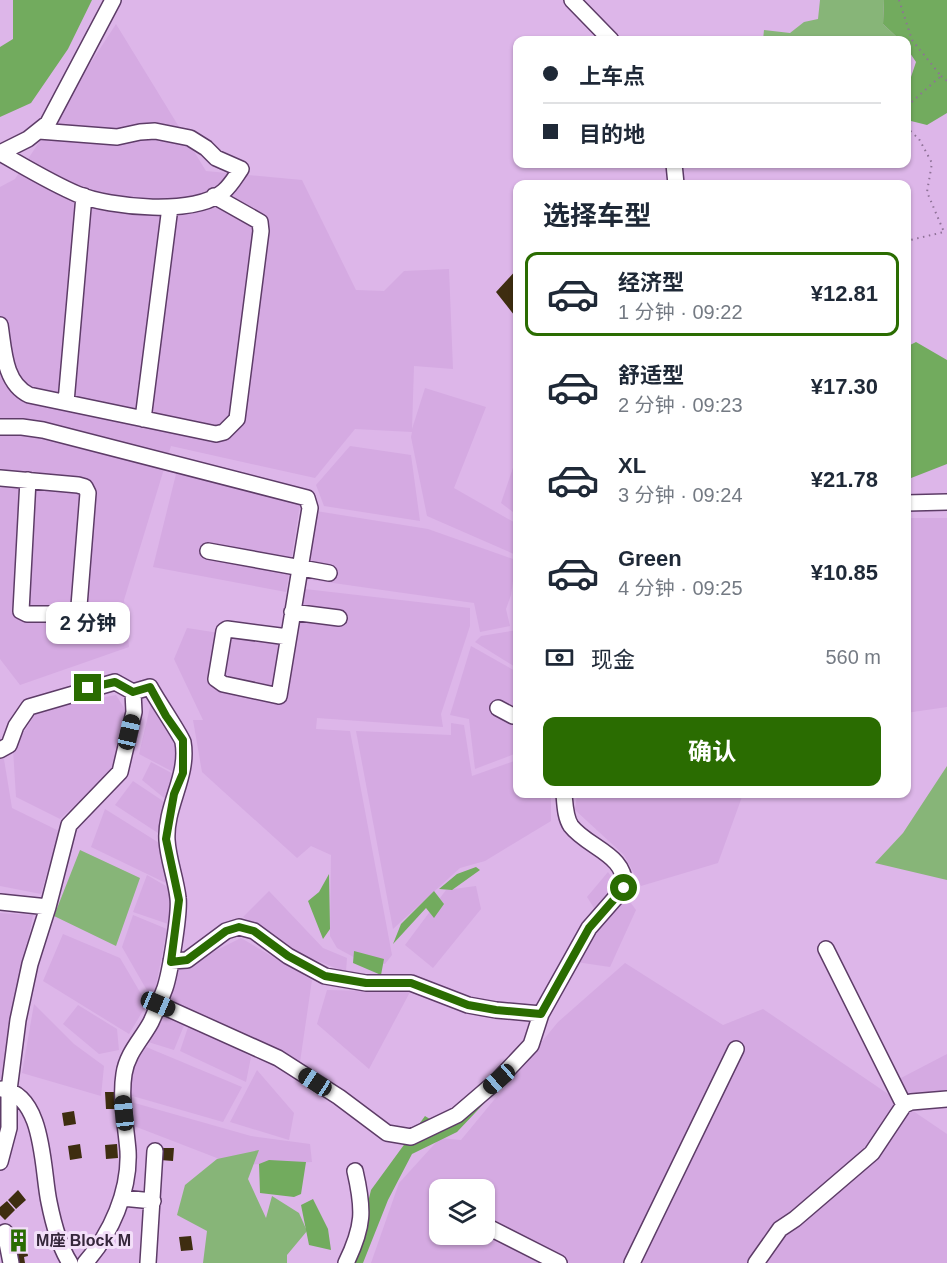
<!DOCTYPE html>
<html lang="zh">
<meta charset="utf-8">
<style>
:root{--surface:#fff;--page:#f6f6f7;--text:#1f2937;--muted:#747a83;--line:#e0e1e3;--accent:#2a6c01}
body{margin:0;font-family:Arial,"Noto Sans SC",sans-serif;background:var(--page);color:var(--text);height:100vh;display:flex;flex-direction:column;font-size:22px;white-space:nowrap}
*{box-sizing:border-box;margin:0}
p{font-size:20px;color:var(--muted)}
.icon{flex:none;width:33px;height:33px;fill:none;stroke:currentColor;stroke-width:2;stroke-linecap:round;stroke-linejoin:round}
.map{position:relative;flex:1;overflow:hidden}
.sheet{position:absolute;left:513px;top:180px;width:398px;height:618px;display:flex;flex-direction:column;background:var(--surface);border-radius:12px;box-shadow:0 2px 4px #0004}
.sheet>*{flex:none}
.guide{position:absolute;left:513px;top:36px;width:398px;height:132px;border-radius:12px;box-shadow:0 2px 4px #0004;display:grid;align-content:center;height:132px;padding:0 30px;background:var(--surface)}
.fabs{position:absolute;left:429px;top:1179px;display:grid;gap:12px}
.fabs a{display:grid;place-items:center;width:66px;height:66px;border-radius:12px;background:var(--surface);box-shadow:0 2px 4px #0004;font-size:30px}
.end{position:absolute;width:27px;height:27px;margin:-14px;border:8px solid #2a6c01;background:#fff;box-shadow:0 0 0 3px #fff}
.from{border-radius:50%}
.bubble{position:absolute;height:42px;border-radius:12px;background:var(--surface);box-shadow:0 2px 4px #0004;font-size:20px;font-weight:700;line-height:42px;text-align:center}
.car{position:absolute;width:18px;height:36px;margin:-18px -9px;border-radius:8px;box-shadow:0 0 4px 2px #0007;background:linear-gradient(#222 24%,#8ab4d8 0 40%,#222 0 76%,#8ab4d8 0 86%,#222 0)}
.guide b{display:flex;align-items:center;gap:21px;height:57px;font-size:22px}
.guide b+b{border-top:2px solid var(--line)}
.guide i{width:15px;height:15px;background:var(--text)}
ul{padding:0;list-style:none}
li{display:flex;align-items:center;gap:18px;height:84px;margin:0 12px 9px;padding:0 18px;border:3px solid transparent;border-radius:12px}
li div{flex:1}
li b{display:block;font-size:22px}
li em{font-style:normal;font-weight:700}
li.on{border-color:var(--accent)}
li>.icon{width:54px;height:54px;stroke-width:1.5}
h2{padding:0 30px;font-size:27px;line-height:72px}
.pay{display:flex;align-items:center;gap:15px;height:66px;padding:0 30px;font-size:22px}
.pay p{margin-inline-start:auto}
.cta{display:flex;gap:12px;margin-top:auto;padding:12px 30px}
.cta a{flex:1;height:69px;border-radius:12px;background:var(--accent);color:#fff;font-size:24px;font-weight:700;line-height:69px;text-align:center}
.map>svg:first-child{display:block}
.built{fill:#d5aae2;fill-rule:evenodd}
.green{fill:#87b578}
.forest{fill:#72ab5e}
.building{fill:#3e2d10}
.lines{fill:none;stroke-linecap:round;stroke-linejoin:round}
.minor-casing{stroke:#5d3c67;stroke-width:18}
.path{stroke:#8e7297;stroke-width:2;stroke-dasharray:1.5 4.5;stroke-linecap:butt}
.minor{stroke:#fff;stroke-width:15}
.route{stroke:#2a6c01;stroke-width:8}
.labels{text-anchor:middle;stroke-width:6;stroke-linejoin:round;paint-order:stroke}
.poi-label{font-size:16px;font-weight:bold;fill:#35263a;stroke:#f3dff9;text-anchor:start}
</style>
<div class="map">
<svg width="947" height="1263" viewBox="0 0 947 1263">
<rect width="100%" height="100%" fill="#ddb6e9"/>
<path class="built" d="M116,24l90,147 96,9 54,110 28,1 20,-20 45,-2 4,100 -39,-3 -2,63 13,-41 61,19 -32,81 63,36v28l-1,3 -89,-39 -16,-79 1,-5 -57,-3 -40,49 -144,-32 -47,154 5,47 -109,38 -20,-26v-472l15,-8z
M350,446l61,9 9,66 -96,-15 -8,-21z
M517,456v59l-16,-12z
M177,470l123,35 -14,87 -133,-25z
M316,511l112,18 88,31 -5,35 -5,14 4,17 -30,6 -6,-29 -169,-24z
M906,518h41v189l-41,6z
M305,589l165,19v18l-29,88 2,13 -126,-9 -1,11 34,2 42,224 -7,9 -26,-4 -22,-12 -7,-12 1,-81 -20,-9 -14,12 -95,-86 -9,-52h10l-29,-61 13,-31 109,17z
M517,630v38l-42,-26 6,-6z
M471,646l46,26v81l-42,16 -6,-50 -19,-4z
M116,695l10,16 -10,57 -56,51 -44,-22 -3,-48 25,-39z
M152,699l31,32 -6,43 -38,-20z
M451,723l13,2 8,51 45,-16 1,34h33v27l-66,40 -25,7 -67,61 -37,-198 95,4z
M0,735l12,73 47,23 -18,63 -41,-8z
M151,762l28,15 -10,25 -27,-22z
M133,781l36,24 -8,30 -46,-30z
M577,794h166l-25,69 -77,23 -17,-31 -49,-45z
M105,809l59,37 6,39 -79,-38z
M608,872l28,38 -26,57 -34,-5 18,-54 -7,-11z
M147,875l24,14v36l-38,-13z
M476,886l5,23 -48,59 -28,-23 41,-55z
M269,891l54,57 24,10 -1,14 -41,-16 -62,-39z
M0,913l33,2 -31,164h-2z
M133,915l34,14 -14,72 -31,-54z
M63,934l57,24 27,46 -18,30 -86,-53z
M241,938l71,42 -12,82 -131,-60 5,-31z
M625,963l98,62 40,-16 184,125v129h-576l28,-80 41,-45 21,2 97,-118zM440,1190h44v44h-44z
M327,990l83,2 -41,77 -52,-45z
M34,1004l40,40 30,22 -3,30 -79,-23z
M78,1005l39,24 2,21 -20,4 -36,-30z
M162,1015l23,8 -11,27 -29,-9z
M190,1021l61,36 -5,25 -66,-31z
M139,1044l103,43 -19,35 -94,-27z
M947,1054v47l-49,-10 1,-12z
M257,1070l37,43 -5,27 -59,-18z
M131,1102l120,34 59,8 2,18 -77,3 -101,-39z"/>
<path class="green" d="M820,0h64l-1,24 17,16h-137l1,-10 26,3 14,-11 14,-3z
M947,766v114l-72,-17 28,-30z
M80,850l60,28 -24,68 -62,-30z
M259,1150l-11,29 18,39 6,-22 27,17 8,18 -20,24v8h-84l4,-32 -30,-16 8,-30 32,-26z"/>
<path class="forest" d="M13,0h79l-24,49 -37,54 -31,14v-70l13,-8z
M884,0h63v113l-20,12 -16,-4 -5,-29 10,-30 -10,-15v-7h-6l-17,-16z
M916,342l31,18v104l-41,16v-133z
M476,867l4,3 -28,20 -13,-1 18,-15z
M329,874l1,55 -7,10 -15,-38 11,-9z
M434,891l10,13 -10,14 -8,-10 -33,36 8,-20z
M354,951l30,8 -3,16 -28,-12z
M509,1077l-52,55 -45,22 -24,46 -25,63h-10l18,-73 54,-74 19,12z
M269,1160l37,2 -5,32 -7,3 -34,-4 -1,-29z
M313,1199l15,30 3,21 -22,-5 -8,-40z"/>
<path class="building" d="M518,268v52l-22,-28z
M105,1092h10v17h-9z
M74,1111l2,13 -12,2 -2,-13z
M80,1144l2,14 -12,2 -2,-14z
M117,1144l1,14 -12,1 -1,-14z
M160,1148h14l-1,13 -13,-1z
M18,1190l8,10 -10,9 -8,-9z
M7,1201l8,9 -10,10 -5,-5v-8z
M20,1231l1,8 4,-1 3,18 -4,1 1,6h-10l-1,-6 4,-1 -1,-7 -1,-8 -5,1 -1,-9z
M191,1236l2,14 -12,1 -2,-14z"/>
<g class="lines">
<defs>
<path id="minor" d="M572,0l39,40
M0,153c25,14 51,30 77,41 33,14 120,22 147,-3 7,-6 12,-15 17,-22l-25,-11 -10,-10 -16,-10 -35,-7 -15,1 -23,5 -78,-6
M0,153l28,-14 20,-16 65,-123
M674,164l2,20
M0,325c4,25 4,58 29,70l187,39 8,-2 13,-13 24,-188 -1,-9 -46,-26
M66,402l18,-206
M143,419l27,-212
M0,427h22l21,3 264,68 3,10 -31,188 -56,-12 -7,-5 8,-48 3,-2 61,8
M0,478l78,7 7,2 3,6 -9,113 -6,8h-46l-6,-3 7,-131
M906,503l41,-1
M208,551l121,22
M292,612l47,6
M498,708l15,8 5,-2
M0,750l9,-5 7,-19 13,-19 86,-25 18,10 17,-5c5,10 32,50 33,55 6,34 -18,64 -16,98 1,19 9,39 11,58 2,15 -8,75 -13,90 -4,11 -9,23 -14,34 -9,17 -24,31 -27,52 -4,25 2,51 4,77 2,40 -17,83 -43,112
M0,902l48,5
M826,949l78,156
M171,961l16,-1 39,-29 13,-4 15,4 34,25 37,20 41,7h45l57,22 28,5 45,4
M158,1004l120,54 61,39 48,36 24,4 46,-22 42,-36 32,-34 10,-31 48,-86 35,-40c4,-33 -36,-40 -53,-62 -6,-9 -6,-22 -7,-32
M2,1089c43,7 40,81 47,113 4,20 10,44 21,61
M0,1162l9,-34v-38l9,-70 12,-56 18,-57 21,-82 51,-53 14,-60 -1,-20
M122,1198l31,3
M484,1225l75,38
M5,1232l6,31
M148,1263l7,-112
M346,1263c18,-37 18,-53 9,-92
M632,1263l104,-214
M756,1263l24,-34 15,-10 77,-66 32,-48 7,-3 36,-3"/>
</defs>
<use href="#minor" class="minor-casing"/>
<path class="path" d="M899,0l13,40 29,36 -35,31
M941,76l6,5
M906,127l13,12 13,24 -5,29 17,40 -38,9"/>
<use href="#minor" class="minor"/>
</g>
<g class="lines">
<path class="route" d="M88,688l27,-6 18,10 17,-5 16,29 17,24v33l-9,21 -8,45 13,61 -8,62 16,-2 39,-29 13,-4 15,4 34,25 37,20 41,7h45l57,22 28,5 45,4 48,-86 35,-40"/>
</g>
<defs>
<symbol id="building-bare" viewBox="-9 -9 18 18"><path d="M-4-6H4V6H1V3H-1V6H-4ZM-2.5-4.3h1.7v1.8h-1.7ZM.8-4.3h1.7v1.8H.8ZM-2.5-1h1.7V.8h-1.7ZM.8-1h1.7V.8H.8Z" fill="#2a6c01" stroke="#f3dff9" stroke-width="2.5" paint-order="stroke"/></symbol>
</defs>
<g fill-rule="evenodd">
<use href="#building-bare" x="2" y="1224" width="33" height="33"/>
</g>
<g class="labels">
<g class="poi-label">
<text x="36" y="1246">M座 Block M</text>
</g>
</g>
</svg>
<div class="fabs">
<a><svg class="icon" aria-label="layers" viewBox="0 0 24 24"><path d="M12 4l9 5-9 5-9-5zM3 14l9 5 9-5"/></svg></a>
</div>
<i class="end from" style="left:624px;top:888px"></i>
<i class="end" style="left:88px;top:688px"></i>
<div class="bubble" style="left:46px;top:602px;width:84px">2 分钟</div>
<i class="car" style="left:129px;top:732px;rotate:13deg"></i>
<i class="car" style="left:158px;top:1004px;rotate:113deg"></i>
<i class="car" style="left:499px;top:1079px;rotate:229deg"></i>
<i class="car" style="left:315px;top:1082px;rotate:303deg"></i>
<i class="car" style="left:124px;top:1113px;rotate:354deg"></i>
<div class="guide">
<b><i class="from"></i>上车点</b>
<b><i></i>目的地</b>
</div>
<section class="sheet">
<h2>选择车型</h2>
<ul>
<li class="on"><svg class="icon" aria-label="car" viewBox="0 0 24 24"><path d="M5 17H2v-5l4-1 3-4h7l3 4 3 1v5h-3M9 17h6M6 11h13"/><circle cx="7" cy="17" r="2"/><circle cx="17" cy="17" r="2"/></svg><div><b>经济型</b><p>1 分钟 · 09:22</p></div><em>¥12.81</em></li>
<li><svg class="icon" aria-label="car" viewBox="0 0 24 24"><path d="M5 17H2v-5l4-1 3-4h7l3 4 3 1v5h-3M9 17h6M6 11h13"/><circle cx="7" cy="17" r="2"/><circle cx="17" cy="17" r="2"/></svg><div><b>舒适型</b><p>2 分钟 · 09:23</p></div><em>¥17.30</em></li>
<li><svg class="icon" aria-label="car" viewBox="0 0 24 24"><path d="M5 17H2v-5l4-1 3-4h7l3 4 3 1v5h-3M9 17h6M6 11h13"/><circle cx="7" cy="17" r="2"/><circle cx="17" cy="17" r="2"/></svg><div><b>XL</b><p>3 分钟 · 09:24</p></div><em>¥21.78</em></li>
<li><svg class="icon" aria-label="car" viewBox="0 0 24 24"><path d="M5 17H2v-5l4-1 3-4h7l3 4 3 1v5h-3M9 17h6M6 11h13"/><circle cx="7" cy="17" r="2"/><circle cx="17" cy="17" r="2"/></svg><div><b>Green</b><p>4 分钟 · 09:25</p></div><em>¥10.85</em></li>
</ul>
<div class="pay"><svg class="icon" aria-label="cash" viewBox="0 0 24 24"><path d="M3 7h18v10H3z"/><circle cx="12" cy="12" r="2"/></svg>现金<p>560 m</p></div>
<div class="cta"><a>确认</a></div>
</section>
</div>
